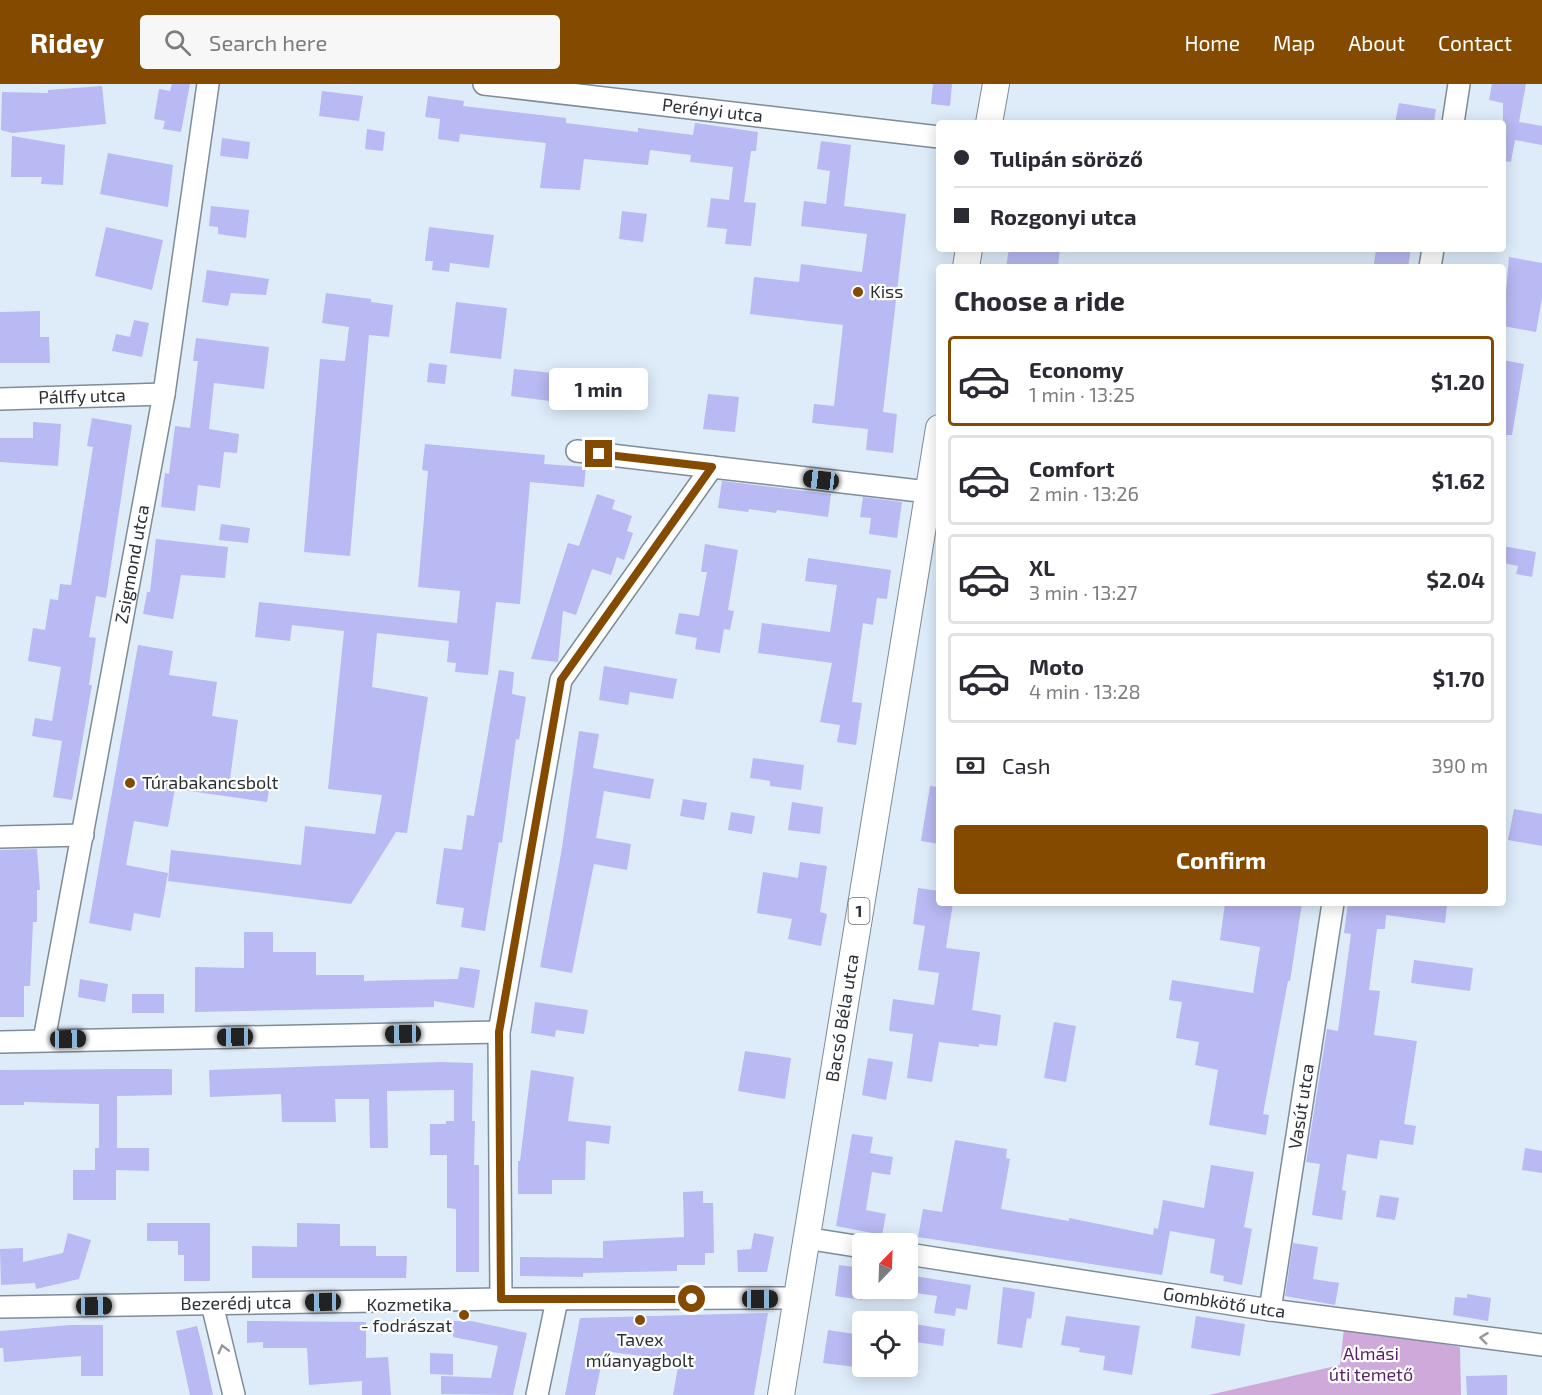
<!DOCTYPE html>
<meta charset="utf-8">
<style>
:root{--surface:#fff;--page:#f7f7f7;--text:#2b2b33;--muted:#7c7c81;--line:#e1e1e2;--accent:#844a00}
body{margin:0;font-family:"Exo 2",sans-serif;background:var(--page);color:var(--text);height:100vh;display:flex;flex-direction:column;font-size:22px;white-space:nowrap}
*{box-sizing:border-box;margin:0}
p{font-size:20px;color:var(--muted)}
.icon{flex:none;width:33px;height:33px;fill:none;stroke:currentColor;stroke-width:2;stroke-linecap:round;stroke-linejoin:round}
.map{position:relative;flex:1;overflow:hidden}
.side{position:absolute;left:936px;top:180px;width:570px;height:642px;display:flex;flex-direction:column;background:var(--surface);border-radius:6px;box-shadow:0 3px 15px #0003}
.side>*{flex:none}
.guide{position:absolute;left:936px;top:36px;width:570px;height:132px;border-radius:6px;box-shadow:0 3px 15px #0003;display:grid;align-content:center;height:132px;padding:0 18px;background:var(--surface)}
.needle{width:39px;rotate:23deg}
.tools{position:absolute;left:852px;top:1149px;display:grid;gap:12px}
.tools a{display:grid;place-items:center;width:66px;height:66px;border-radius:6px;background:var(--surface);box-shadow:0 3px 15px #0003;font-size:30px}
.end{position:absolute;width:27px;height:27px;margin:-14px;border:8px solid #844a00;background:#fff;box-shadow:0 0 0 3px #fff}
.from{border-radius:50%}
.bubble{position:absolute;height:42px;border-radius:6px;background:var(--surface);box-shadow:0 3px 15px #0003;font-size:20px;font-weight:700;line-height:42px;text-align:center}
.car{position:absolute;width:18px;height:36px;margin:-18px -9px;border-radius:8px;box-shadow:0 0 4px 2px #0007;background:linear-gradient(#222 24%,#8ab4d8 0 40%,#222 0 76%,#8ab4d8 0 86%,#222 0)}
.guide b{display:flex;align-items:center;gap:21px;height:57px;font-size:22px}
.guide b+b{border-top:2px solid var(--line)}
.guide i{width:15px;height:15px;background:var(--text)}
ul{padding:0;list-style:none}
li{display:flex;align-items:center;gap:18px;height:90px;margin:0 12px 9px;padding:0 6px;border:3px solid var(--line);border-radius:6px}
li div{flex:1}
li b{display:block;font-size:22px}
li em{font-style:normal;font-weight:700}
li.current{border-color:var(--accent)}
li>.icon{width:54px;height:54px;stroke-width:1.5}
h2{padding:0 18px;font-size:27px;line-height:72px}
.pay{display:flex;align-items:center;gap:15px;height:66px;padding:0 18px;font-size:22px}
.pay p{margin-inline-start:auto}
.button{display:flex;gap:12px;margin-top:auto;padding:12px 18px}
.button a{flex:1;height:69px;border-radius:6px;background:var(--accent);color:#fff;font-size:24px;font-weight:700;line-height:69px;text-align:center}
header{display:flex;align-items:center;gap:36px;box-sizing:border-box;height:84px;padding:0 30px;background:var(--accent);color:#fff}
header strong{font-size:28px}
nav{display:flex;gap:33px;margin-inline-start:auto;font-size:21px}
.search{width:420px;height:54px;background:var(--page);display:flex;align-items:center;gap:15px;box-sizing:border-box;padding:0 21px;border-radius:6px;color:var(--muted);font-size:22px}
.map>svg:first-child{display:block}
.green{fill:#cea9d9}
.building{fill:#b9b9f3}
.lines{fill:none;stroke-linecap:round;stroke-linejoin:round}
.minor-casing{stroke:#7e8b98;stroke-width:24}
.major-casing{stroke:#7e8b98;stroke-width:28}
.minor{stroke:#fff;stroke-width:21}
.major{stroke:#fff;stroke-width:26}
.oneway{stroke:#94989a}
.route{stroke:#844a00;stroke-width:8}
.poi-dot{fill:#844a00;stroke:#fff;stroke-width:2}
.labels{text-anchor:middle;stroke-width:4.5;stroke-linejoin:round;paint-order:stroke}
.shield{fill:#fff;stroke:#6a6e72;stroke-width:1.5}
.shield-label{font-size:16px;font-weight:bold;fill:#2a3035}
.street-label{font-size:18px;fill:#2a3035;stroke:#fff}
.poi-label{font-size:18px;fill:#2a3035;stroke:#fff;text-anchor:start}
.park-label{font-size:18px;fill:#591f69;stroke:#fff}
</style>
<header>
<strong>Ridey</strong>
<div class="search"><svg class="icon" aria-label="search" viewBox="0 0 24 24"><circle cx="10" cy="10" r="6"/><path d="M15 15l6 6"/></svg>Search here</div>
<nav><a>Home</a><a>Map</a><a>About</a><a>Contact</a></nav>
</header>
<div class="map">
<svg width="1542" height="1311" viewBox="0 0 1542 1311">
<rect width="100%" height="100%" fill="#deecfa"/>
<path class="green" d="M1344,1244l116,19 1,48h-252l131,-30z"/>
<path class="building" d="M172,0h18l-9,48 -18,-3 2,-8 -11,-2 5,-30 11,2z
M933,0h19l-2,22 -19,-2z
M1492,0h34l-7,38 23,4v19l-27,-5 -4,22 -8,-1v-58l-14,-3z
M102,2l4,38 -94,9 -11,-3 1,-38 46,1v-3z
M322,7l41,5 -4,25 -40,-5z
M428,12l36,5 -1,5 103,12v5l72,9v-4l55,7 2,-12 63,9 -2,19h-5l-7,51 12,1 -5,43 -26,-2 2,-15 -20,-2 4,-29 18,2 4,-33 -43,-5 1,-7 -41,-5 -2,15 -64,-6 -4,31 -40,-2 6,-45 -86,-9 -1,8 -21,-3 2,-20 -15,-2z
M1399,19l37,6 -2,14h-39z
M367,45l18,3 -2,19 -18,-2z
M12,52l53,9 -2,40 -22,-1 1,-7h-31z
M222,54l28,4 -2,17 -28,-3z
M821,57l30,4 -7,61 62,8 -23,198 14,2 -4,39 -27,-3 2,-21 -56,-6 2,-19 20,2 9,-81 -93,-11 4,-37 45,5 2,-18 61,8 5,-38 -66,-8 3,-25 22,3 4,-33 -13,-2z
M108,69l65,12 -5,42 -68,-13z
M211,122l38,4 -3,28 -28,-4v-7l-9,-1z
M622,127l25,3 -4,28 -24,-3z
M106,143l57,13 -11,50 -57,-14z
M429,143l65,8 -5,33 -39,-5 -1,9 -17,-2 1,-9h-8z
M1009,165h51l-2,18h-52z
M1376,165h35l-3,18 -34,-3z
M1509,173l33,6v35l-6,34 -33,-6z
M207,186l62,9 -3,16 -35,-2 -3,13 -26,-4z
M326,209l45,6v3l22,3 -4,32 -20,-2 -19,221 -46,-4 16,-193 25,2 4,-34 -27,-4z
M456,218l51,6 -6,51 -51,-6z
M40,227v26h9l1,26h-50v-51z
M134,236l15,3 -7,34 -30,-6 4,-17 14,3z
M196,254l73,9 -5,42 -50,-6 -5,46 30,5 -2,19 -13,-1 -4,36 -22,-3 -3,26 -34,-4 4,-34 4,1 6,-48 15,2 8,-67h-5z
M1503,276l21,4 -12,71h-9z
M429,279l18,2 -2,19 -18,-2z
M514,285l39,4 -3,28 -39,-5z
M708,310l31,3 -4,35 -32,-3z
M92,334l40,7 -26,173 -10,-2 -7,41 7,1 -7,47h3l-20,115 -19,-3 9,-56 -30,-5 3,-18 17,3 9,-54 -33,-6 5,-33 12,2 5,-31 8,1 2,-16 11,1 22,-138 -6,-1z
M33,338l28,2 -3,42 -58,-4v-24h33z
M425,360l120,11 -1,9 42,3 -2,20 -54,-5 -10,122 -24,-2 -8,73 -33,-3 1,-9 -9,-1 2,-21 -72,-8 -5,54 56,10 -21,136 -11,-1 -45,72 -183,-23 3,-31 130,15 4,-39 70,8 7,-39 -54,-6 16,-158 -52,-6 -2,16 -35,-4 4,-35 198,21 3,-32 -42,-4 10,-116 -6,-1z
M722,397l109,13 -3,23 -51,-7 -1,3 -27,-4 -1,3 -30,-4z
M597,410l18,6 -3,9 20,7 -5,15 6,2 -9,27 -7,-3 -6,18 -19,-6 -16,46 -13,-4 -5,51 -27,-3 37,-116 11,3z
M863,413l39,5 -5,36 -28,-4 2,-16 -11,-1z
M221,440l29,4 -2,15 -29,-3z
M156,455l72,8 -3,31 -44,-3 -8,44 -30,-5 4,-22h3z
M705,460l33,6 -10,60 6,1 -4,19 -6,-1 -4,24 -25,-4 2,-11 -22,-4 4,-21 20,3 8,-44h-6z
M1503,462l33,6 -4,25 -16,-3 2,-8 -15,-3z
M808,474l83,12 -4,29 -10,-1 -4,27 -10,-2 -11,79 10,1 -6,42 -19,-3 3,-17 -20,-3 12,-59 -74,-10 4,-30 68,9 7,-47 -32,-4z
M138,561l35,6 -4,24 48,7 -5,34 26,4 -8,59 40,5 -3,18 -92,-13 -7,38 -34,-6 -8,44 42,8 -8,45 -26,-5 -3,18 -42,-8z
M604,582l73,13 -4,20 -43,-7 -2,13 -29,-5z
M499,586l15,2 -2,22 14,3 -7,43 -3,-1 -14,104 -3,-1 -14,89 -24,-4 3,-19 -28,-4 8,-56 18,2 5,-35 7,1z
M579,647l20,3 -6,34 61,11 -4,20 -46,-8 -8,47 35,6 -4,26 -33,-6 -22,109 -32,-6 21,-113z
M753,674l51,7 -3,25 -31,-4v-5l-20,-3z
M930,702l9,1v57l-18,-3z
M683,715l24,4 -3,17 -24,-4z
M792,718l31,5 -3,27 -32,-4z
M1514,725l28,5v32l-34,-6z
M731,728l24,4 -3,18 -24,-4z
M37,765l3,41h-3v32h-4l-3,64h-6v31h-24v-167z
M800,778l27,4 -7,46 7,2 -6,32 -33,-7 4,-20 -35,-6 6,-41 35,6z
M918,804l21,3v12h14l-7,45 34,4 -8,58 29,5 -4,31 -18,-2v3l-40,-5 -7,40 -25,-4 6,-44 -24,-3 4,-32 41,6 5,-32 -21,-3 7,-44 -12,-2z
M1225,819l39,2 1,-2h37l-12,78h-2l-25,133 6,1 -3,20 -57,-10 9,-55 -23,-5 4,-23 -23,-4 6,-36 -13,-2 3,-20 81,13 7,-46 -40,-7z
M1348,819l99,2 -2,18 -59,-8 -1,14h-8l-8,61 11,1 -6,44 43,6 -13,83 12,2 -3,19 -33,-5 -3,19 -30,-5 -5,36 4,1 -4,29 -30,-5 8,-51 -14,-2 21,-133 11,2 13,-97 -7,-1z
M244,848h29v20h43v23h48v6l38,-1 56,-1 2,-12 20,3 -6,38 -40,-7v6l-239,5v-45l49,1z
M1414,876l59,8 -3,23 -59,-8z
M80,895l28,5 -3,18 -27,-5z
M132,910h32v19h-32z
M535,918l53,8 -4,24 -28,-4 -1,7 -24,-4z
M1054,938l22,4 -10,56 -22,-4z
M745,967l46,7 -6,41 -47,-8z
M868,974l25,4 -7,38 -24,-5z
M440,978l33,1 -1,58h3l-1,44h5v107h-23v-63l-9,-1v-53h-17v-31h16v-3h8v-31l-67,1 1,57h-18l-1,-49h-34l1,23h-54l-1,-28 -71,3 -1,-27z
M128,985h44v26l-55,1v52h32v23l-33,-1v30h-43v-30h22v-22h4v-44l-75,-2v3h-24v-35z
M531,986l43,7 -6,44 43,5 -2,18 -23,-3 -1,39h-33v14h-34v-33h2z
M852,1050l21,3 -3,16 23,4 -3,18 -18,-3 -6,38 20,4 -4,21 -46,-9z
M955,1056l52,9 -1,9 4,1 -9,50 68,12v-3l84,17 1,-7 4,1 5,-29 41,8 7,-43 43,7 -10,55 8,2 -10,56 -19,-4 1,-5 -14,-3 5,-34 -45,-8 -8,44 -244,-38 5,-28 19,3z
M1525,1064l17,3v22l-20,-3z
M703,1107v12h10l1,50h-9v12h-28v6l-94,2v4l-63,-1v-19l83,1v-17l81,-4 -1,-45z
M1380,1111l19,3 -4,22 -19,-3z
M147,1139h63v58h-26v-26h-6v-14h-31z
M297,1139l43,1v22h36v10h31l-1,22h-154v-32l45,1z
M68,1149l23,7 -12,39 -43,10 -1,-6 -34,2 -1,-36 23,-1v14l40,-9z
M754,1149l20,4 -7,35h-29l-1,-22 14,-1z
M1293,1159l25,4 -5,32 26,4 -4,22 -50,-9z
M839,1181l23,3v32l-27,-4z
M908,1191l63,10 -4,25 -11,-2 -1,8 -21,-3 3,-17 -29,-4z
M1003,1203l32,5 -4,27 -4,-1 -5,30 -25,-4z
M1467,1210l24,4 -3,23 -35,-6 2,-18 12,1z
M768,1229l-14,82h-81l6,-34 -75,-10 -9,44h-30l15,-77z
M1066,1232l74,10 -8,49 -29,-5 2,-14 -26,-4 1,-4 -19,-3z
M1196,1232l49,8 -5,32 -49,-8z
M247,1237l119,1v36l22,-1 3,38h-29v-14l-53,4 -2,-37h-44v-6l-16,1z
M453,1237h18l56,12 -14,62 -72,-1v-18l50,2 7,-32 -45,-9z
M908,1239l37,6 -2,17 -35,-5z
M70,1241h33v51h-22v-20l-77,6 -1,-14h-3v-17z
M197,1242l6,23 10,46h-23l-14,-64z
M828,1246l34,5v24l-6,-1 -1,9 -32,-4z
M430,1269l23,1v21l-23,-1z
M1507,1291v20h-40l-1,-19z"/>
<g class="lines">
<defs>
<g id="minor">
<path id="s1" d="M484,0l455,53"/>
<path d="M1453,39l6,-39"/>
<path d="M1430,183l3,-18"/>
<path id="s2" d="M0,315l164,-5"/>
<path d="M577,367l135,16"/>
<path d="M0,753l83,-2"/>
<path id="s3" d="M44,956l120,-646 44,-310"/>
<path d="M0,958l499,-10"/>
<path d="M805,1154l57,9"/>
<path id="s4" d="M908,1170l362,56 272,35"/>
<path d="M501,1215l-2,-267 62,-352 151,-213 216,25"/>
<path d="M212,1220l22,91"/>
<path id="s5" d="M0,1223l501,-8 295,-1"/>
<path id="s6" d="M1270,1226l63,-407"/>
<path d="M537,1311l20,-95"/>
</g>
<g id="major">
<path d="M989,39l7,-39"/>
<path d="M966,183l3,-18"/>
<path id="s7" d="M781,1311l158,-967"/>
</g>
</defs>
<use href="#minor" class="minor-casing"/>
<use href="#major" class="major-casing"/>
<use href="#minor" class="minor"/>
<use href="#major" class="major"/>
</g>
<defs><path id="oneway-chevron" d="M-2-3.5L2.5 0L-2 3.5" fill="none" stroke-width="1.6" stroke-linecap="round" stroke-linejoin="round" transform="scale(1.5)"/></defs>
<g class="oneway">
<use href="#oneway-chevron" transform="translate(1484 1254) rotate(-173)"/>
<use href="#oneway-chevron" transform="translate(223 1265) rotate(-104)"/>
</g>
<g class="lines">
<path class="route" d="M599,370l113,13 -151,213 -62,352 2,267h191"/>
</g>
<g class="poi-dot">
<circle cx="858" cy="208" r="6"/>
<circle cx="130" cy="699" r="6"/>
<circle cx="464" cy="1231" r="6"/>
<circle cx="640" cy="1236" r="6"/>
</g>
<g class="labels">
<rect class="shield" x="848.5" y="814" width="21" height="26" rx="4.5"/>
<g class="shield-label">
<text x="859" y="833">1</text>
</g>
<g class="street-label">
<text dy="6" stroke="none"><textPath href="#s1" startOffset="230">Perényi utca</textPath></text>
<text dy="6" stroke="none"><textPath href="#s2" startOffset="82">Pálffy utca</textPath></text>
<text dy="6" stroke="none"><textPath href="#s3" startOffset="484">Zsigmond utca</textPath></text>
<text dy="6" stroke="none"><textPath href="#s7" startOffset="382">Bacsó Béla utca</textPath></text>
<text dy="6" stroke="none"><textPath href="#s6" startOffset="206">Vasút utca</textPath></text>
<text dy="6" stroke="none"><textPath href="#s4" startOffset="320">Gombkötő utca</textPath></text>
<text dy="6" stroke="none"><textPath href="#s5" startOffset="236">Bezerédj utca</textPath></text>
</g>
<g class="poi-label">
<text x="870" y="214">Kiss</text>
<text x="142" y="705">Túrabakancsbolt</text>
<text x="452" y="1227" text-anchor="end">Kozmetika<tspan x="452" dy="21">- fodrászat</tspan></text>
<text x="640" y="1262" text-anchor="middle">Tavex<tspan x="640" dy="21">műanyagbolt</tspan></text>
</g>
<g class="park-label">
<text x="1371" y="1276">Almási<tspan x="1371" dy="21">úti temető</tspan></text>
</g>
</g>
</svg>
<div class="tools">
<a><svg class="needle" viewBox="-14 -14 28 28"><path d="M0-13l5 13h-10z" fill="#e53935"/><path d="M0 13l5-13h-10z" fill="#7c7c81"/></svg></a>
<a><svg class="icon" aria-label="locate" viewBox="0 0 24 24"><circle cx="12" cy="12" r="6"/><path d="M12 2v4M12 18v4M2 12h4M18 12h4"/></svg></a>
</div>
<i class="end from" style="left:692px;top:1215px"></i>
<i class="end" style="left:599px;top:370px"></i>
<div class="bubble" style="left:549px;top:284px;width:99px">1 min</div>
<i class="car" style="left:821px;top:396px;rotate:277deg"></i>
<i class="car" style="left:403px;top:950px;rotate:269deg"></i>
<i class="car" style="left:235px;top:953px;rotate:269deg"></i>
<i class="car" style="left:68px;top:955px;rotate:89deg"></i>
<i class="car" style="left:760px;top:1215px;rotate:90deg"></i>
<i class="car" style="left:323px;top:1218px;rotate:269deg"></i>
<i class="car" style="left:94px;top:1222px;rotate:89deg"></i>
<div class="guide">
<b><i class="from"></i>Tulipán söröző</b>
<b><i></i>Rozgonyi utca</b>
</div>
<section class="side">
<h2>Choose a ride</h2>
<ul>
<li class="current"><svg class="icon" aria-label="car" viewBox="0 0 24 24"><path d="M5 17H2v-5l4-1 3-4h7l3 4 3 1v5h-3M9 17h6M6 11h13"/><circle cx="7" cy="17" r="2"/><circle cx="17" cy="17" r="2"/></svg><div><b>Economy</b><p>1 min · 13:25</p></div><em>$1.20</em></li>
<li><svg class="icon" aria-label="car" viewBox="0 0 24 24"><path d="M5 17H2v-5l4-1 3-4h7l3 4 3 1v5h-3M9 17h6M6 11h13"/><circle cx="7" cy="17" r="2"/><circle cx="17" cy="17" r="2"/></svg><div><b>Comfort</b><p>2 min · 13:26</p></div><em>$1.62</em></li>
<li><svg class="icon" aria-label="car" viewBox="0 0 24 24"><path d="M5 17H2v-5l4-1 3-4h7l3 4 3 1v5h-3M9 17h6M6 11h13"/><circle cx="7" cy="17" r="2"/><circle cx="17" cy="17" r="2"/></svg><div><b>XL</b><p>3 min · 13:27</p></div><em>$2.04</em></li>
<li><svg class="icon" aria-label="car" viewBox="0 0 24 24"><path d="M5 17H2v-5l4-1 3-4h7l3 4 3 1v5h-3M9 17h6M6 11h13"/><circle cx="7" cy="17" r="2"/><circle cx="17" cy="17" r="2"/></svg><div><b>Moto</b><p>4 min · 13:28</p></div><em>$1.70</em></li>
</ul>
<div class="pay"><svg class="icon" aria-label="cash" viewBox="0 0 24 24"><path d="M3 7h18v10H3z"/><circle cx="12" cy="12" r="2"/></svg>Cash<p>390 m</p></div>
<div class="button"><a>Confirm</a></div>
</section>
</div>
